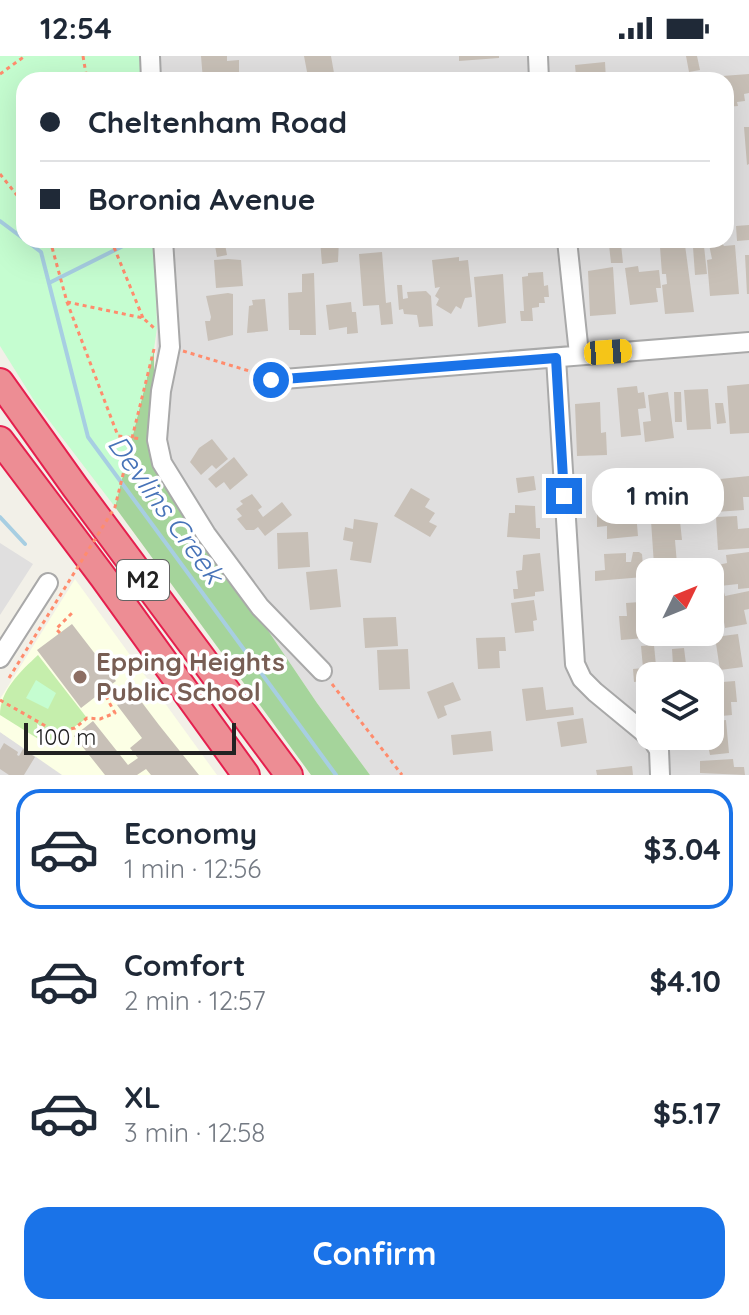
<!DOCTYPE html>
<meta charset="utf-8">
<style>
:root{--surface:#fff;--page:#f6f6f7;--text:#1f2937;--muted:#747a83;--line:#e0e1e3;--accent:#1a73e8}
body{margin:0;font-family:Quicksand,sans-serif;background:var(--page);color:var(--text);height:100vh;display:flex;flex-direction:column;font-size:30px;white-space:nowrap}
*{box-sizing:border-box;margin:0}
p{font-size:26px;color:var(--muted)}
.icon{flex:none;width:44px;height:44px;fill:none;stroke:currentColor;stroke-width:2;stroke-linecap:round;stroke-linejoin:round}
.map{position:relative;height:719px;overflow:hidden}
.drawer{display:flex;flex-direction:column;background:var(--surface);flex:1}
.drawer>*{flex:none}
.guide{position:absolute;left:16px;top:16px;width:718px;height:176px;border-radius:24px;box-shadow:0 8px 32px #0002;display:grid;align-content:center;height:176px;padding:0 24px;background:var(--surface)}
.needle{width:52px;rotate:47deg}
.fabs{position:absolute;left:636px;top:502px;display:grid;gap:16px}
.fabs a{display:grid;place-items:center;width:88px;height:88px;border-radius:16px;background:var(--surface);box-shadow:0 8px 32px #0002;font-size:40px}
.scale{position:absolute;left:24px;bottom:20px;width:212px;box-sizing:border-box;padding-left:8px;border:4px solid #222;border-top:0;font-size:22px;line-height:28px;white-space:nowrap;color:#222;-webkit-text-stroke:6px #fff;paint-order:stroke}
.end{position:absolute;width:36px;height:36px;margin:-18px;border:10px solid #1a73e8;background:#fff;box-shadow:0 0 0 4px #fff}
.from{border-radius:50%}
.bubble{position:absolute;height:56px;border-radius:24px;background:var(--surface);box-shadow:0 8px 32px #0002;font-size:26px;font-weight:700;line-height:56px;text-align:center}
.car{position:absolute;width:24px;height:48px;margin:-24px -12px;border-radius:10px;box-shadow:0 0 6px 2px #0007;background:linear-gradient(#f5c518 24%,#345 0 40%,#f5c518 0 76%,#345 0 86%,#f5c518 0)}
.guide b{display:flex;align-items:center;gap:28px;height:76px;font-size:30px}
.guide b+b{border-top:2px solid var(--line)}
.guide i{width:20px;height:20px;background:var(--text)}
ul{padding:14px 0 0;list-style:none}
li{display:flex;align-items:center;gap:24px;height:120px;margin:0 16px 12px;padding:0 8px;border:4px solid transparent;border-radius:24px}
li div{flex:1}
li b{display:block;font-size:30px}
li em{font-style:normal;font-weight:700}
li.on{border-color:var(--accent)}
li>.icon{width:72px;height:72px;stroke-width:1.5}
.cta{display:flex;gap:16px;margin-top:auto;padding:16px 24px}
.cta a{flex:1;height:92px;border-radius:24px;background:var(--accent);color:#fff;font-size:32px;font-weight:700;line-height:92px;text-align:center}
.status{display:flex;justify-content:space-between;align-items:center;height:56px;padding:0 40px;background:var(--surface);direction:ltr}
.status svg{height:22px;fill:currentColor}
.map>svg:first-child{display:block}
.residential{fill:#e0dfdf;fill-rule:evenodd}
.education{fill:#fcffe5}
.grass{fill:#c5eeac}
.forest{fill:#a5d49b}
.park{fill:#c5fdd0}
.lines{fill:none;stroke-linecap:round;stroke-linejoin:round}
.stream{stroke:#a7cee2;stroke-width:4}
.building{fill:#c8c0b7}
.minor-casing{stroke:#a9a9a9;stroke-width:22}
.highway-casing{stroke:#e5204e;stroke-width:30}
.path{stroke:#ff8c6d;stroke-width:3;stroke-dasharray:4 4;stroke-linecap:butt}
.minor{stroke:#fff;stroke-width:18}
.highway{stroke:#ed8d94;stroke-width:26}
.path-bridge{stroke:#ff8c6d;stroke-width:3;stroke-dasharray:4 4;stroke-linecap:butt}
.route{stroke:#1a73e8;stroke-width:10}
.education-dot{fill:#8d6e63;stroke:#fff;stroke-width:3}
.labels{text-anchor:middle;stroke-width:7;stroke-linejoin:round;paint-order:stroke}
.shield{fill:#fff;stroke:#646464;stroke-width:2}
.shield-label{font-size:24px;font-weight:bold;fill:#222}
.education-label{font-size:26px;font-weight:bold;fill:#785e54;stroke:#fff;text-anchor:start}
.water-label{font-size:28px;font-style:italic;fill:#4773b8;stroke:#fff}
</style>
<div class="status"><b>12:54</b><svg viewBox="0 0 49 12"><path d="M0 12V9h3v3zM5 12V6h3v6zM10 12V3h3v9zM15 12V0h3v12zM26 1h20v11H26zM47 4h2v5h-2z"/></svg></div>
<div class="map">
<svg width="749" height="719" viewBox="0 0 749 719">
<rect width="100%" height="100%" fill="#f2f0e8"/>
<path class="residential" d="M146,0h603v719h-379l-53,-72 -163,-241 3,-134 -3,-88h572v-160h-579zM650,516h60v60h-60zM650,620h60v60h-60z
M0,487l33,21 -33,51z
M0,676l63,42 -1,1h-62z"/>
<path class="education" d="M75,523l142,196h-155l-62,-43v-33z"/>
<path class="grass" d="M38,599l49,63 -39,27 -48,-30c0,-25 21,-44 38,-60z"/>
<path class="forest" d="M154,293v113l163,241 53,72h-59l-196,-268z"/>
<path class="park" d="M0,0h146l1,24h-123v160h130l3,88 -3,21 -39,158 -80,-105 -35,-56z
M36,624l20,13 -8,16 -22,-11z"/>
<g class="lines">
<path class="stream" d="M0,165l24,18
M25,184l16,12 47,185 248,338
M49,227l76,-38
M0,461l25,27"/>
</g>
<path class="building" d="M201,0h26v5l12,-1v12h-6l1,8h-31z
M304,0h27l3,17 -26,4z
M459,0h40v2l-40,3z
M686,0h11l3,14 -11,2z
M605,6l1,18h-28l-2,-4 -1,-11z
M749,18v19l-5,1 1,7 -8,1 1,4 -12,1v-27h-4v-4z
M744,71h5v37l-2,1z
M749,169v15l-12,1 -1,-15z
M214,184h33v2l-22,2 2,11 -10,2z
M320,184h19l-1,22 -16,2z
M708,184h12l4,6 11,-1 4,49 -29,2 -3,-36 5,-1z
M621,188l2,19h-12l-2,-18z
M685,189l9,67 -29,2 -3,-29 5,-1 -1,-10h-4l-2,-27z
M704,190l3,28 -12,1 -2,-28z
M382,196l4,51 5,-1 2,22 -12,1 -2,-20 -16,1 -4,-52z
M745,199h4v39h-2z
M459,201v4l9,-1 4,37 -7,1 -4,11 -5,-3 -5,8 -15,-9 3,-6 -4,-3 5,-9 -5,1 -3,-28z
M228,203l13,1 2,26 -27,2 -2,-28z
M638,210l1,6 20,-2 2,18h-5l2,14 -28,3 -5,-37z
M613,211l3,47 -26,2 -2,-45z
M543,216l1,14 4,-1 1,12h-5l1,6h-6v4l-7,1 1,13h-12l-1,-10h4l-2,-34 6,-1v-3z
M314,217l2,62h-16v-5h-11l-1,-37 14,-1v-18z
M503,218l3,49 -28,4 -4,-50z
M397,229h5l1,14 5,-1 -1,-6 19,-1 5,5 2,30 -14,1 -2,-12 -13,-1 -1,-5 -4,1z
M228,237l5,1v41l-25,6 -3,-20h5l1,-4 -5,-21z
M265,243l3,32 -21,2 2,-27 4,-1 -1,-5z
M351,246l1,10h4l2,21 -11,1v-7l-18,3 -3,-25z
M749,328v49l-19,1 -3,-48z
M637,330l1,7 6,-1 2,16 -8,1 3,26 -20,2 -4,-49z
M708,333l3,40 -24,1 -3,-40z
M668,336l6,46 -29,4 -2,-20 8,-1 -3,-26z
M674,336h7l1,30h-7z
M600,346l1,31 5,-1 1,23 -30,1 -2,-52z
M715,347h8l3,20 -9,1z
M212,383l16,20 -12,10 -4,-4 -11,10 -11,-13 9,-14z
M234,401l14,18 -18,15 -6,-8 -8,6 -8,-9z
M534,420l2,14 -18,3 -2,-15z
M749,420v21h-6l1,13 -29,2 -1,-15h8l-2,-18z
M411,432l19,11 -5,8 10,6 -6,9 8,4 -7,11 -36,-21z
M252,438l10,13 -4,3 5,7 19,-15 10,13 -27,21 -7,-9 -4,3h-8l-9,-11 5,-3 -6,-7 7,-5 -3,-3z
M515,449l20,1 1,22h4v11l-33,-2 2,-24h6z
M671,449l2,17 7,-1 2,19h-7l2,24 -23,1 -4,-59z
M616,450l1,8 19,-2 2,24 -31,3v-13l-10,1v-19z
M737,460l1,13 11,-1v20l-31,2 -2,-33z
M354,463l24,4 -7,40 -21,-3 3,-18 -10,-2 2,-13 8,2z
M308,476l2,35 -32,2 -1,-36z
M633,496h6l3,2 2,23 -49,4v-10l10,-1 -1,-16 22,-1v9h5z
M749,496v36l-11,1v-5l-18,2 -2,-21 9,-2 -1,-8z
M540,497l4,38 -9,1v4l-21,3 -1,-10h5l-2,-18 6,-1 1,-15z
M337,513l4,38 -31,3 -4,-38z
M749,535v18l-5,1 3,14 -22,4 -3,-18 -6,1 -4,-17 12,-2 1,4z
M534,544l3,20 -4,1 1,10 -19,2 -4,-30z
M640,546l1,12 9,-1v19h6v5l-35,3 -2,-24h8l-1,-13z
M396,561l2,29 -33,2 -2,-30z
M72,568l44,57 -35,27 -44,-58z
M738,578l5,33 -23,3 -5,-33z
M505,581l1,14h-7l1,17 -22,1 -2,-31z
M654,589l3,31h-7v4l-16,2 -1,-13 10,-1 -2,-22z
M684,592l2,16 -13,1 -1,-16z
M408,593l2,40 -31,1 -2,-40z
M735,625l2,21h-6l1,13 -22,2v-34z
M453,626l8,18 -17,6 3,9 -9,4 -11,-27z
M543,631l3,23 27,-3 1,8 -48,6 -4,-32z
M134,636l25,33 40,50h-48l-5,-6 -9,6h-32l-31,-39 19,-15 35,44 10,-7 -8,-10 12,-10 -25,-33z
M583,662l4,25 -26,4 -4,-25z
M726,664l3,33 -19,2 -4,-19h4v-14z
M491,675l2,20 -40,4 -2,-20z
M4,687l14,9 -1,3 2,1 4,-7 12,8 -11,18h-15l-9,-6v-19z
M733,703l1,8h10l1,8 -45,-2v-12z
M632,710l1,9h-36l-1,-5z"/>
<g class="lines">
<defs>
<path id="minor" d="M150,0l1,24
M538,0l1,24
M163,184l7,107 -9,44 -4,49 5,23 44,71 54,73 62,64
M567,184l12,114
M556,302l19,306 7,15 13,13 57,47 7,11 1,25
M271,324l478,-38
M0,602l48,-75"/>
<path id="highway" d="M0,326l75,105 214,288
M0,384l103,137 143,198"/>
</defs>
<use href="#minor" class="minor-casing"/>
<use href="#highway" class="highway-casing"/>
<path class="path" d="M83,0l4,24
M0,18l25,-18
M0,118l24,30
M50,184l17,62 51,134 24,3
M111,184l32,78
M67,246l76,16 11,10
M183,295l73,22
M60,577l-4,-4 18,-18
M332,628l70,91
M0,644l56,32 19,-4 12,-10 13,1 15,-6 -12,-22"/>
<use href="#minor" class="minor"/>
<use href="#highway" class="highway"/>
<path class="path-bridge" d="M9,622l106,-171 39,-158"/>
</g>
<g class="lines">
<path class="route" d="M271,324l285,-22 8,138"/>
</g>
<circle class="education-dot" cx="80" cy="621" r="8"/>
<g class="labels">
<rect class="shield" x="117" y="504" width="52" height="40" rx="6"/>
<g class="shield-label">
<text x="143" y="532">M2</text>
</g>
<g class="education-label">
<text x="96" y="615">Epping Heights<tspan x="96" dy="30">Public School</tspan></text>
</g>
<g class="water-label">
<text transform="translate(166 453) rotate(54)" y="10">Devlins Creek</text>
</g>
</g>
</svg>
<div class="fabs">
<a><svg class="needle" viewBox="-14 -14 28 28"><path d="M0-13l5 13h-10z" fill="#e53935"/><path d="M0 13l5-13h-10z" fill="#747a83"/></svg></a>
<a><svg class="icon" aria-label="layers" viewBox="0 0 24 24"><path d="M12 4l9 5-9 5-9-5zM3 14l9 5 9-5"/></svg></a>
</div>
<div class="scale">100 m</div>
<i class="end from" style="left:271px;top:324px"></i>
<i class="end" style="left:564px;top:440px"></i>
<div class="bubble" style="left:592px;top:412px;width:132px">1 min</div>
<i class="car" style="left:608px;top:296px;rotate:86deg"></i>
<div class="guide">
<b><i class="from"></i>Cheltenham Road</b>
<b><i></i>Boronia Avenue</b>
</div>
</div>
<section class="drawer">
<ul>
<li class="on"><svg class="icon" aria-label="car" viewBox="0 0 24 24"><path d="M5 17H2v-5l4-1 3-4h7l3 4 3 1v5h-3M9 17h6M6 11h13"/><circle cx="7" cy="17" r="2"/><circle cx="17" cy="17" r="2"/></svg><div><b>Economy</b><p>1 min · 12:56</p></div><em>$3.04</em></li>
<li><svg class="icon" aria-label="car" viewBox="0 0 24 24"><path d="M5 17H2v-5l4-1 3-4h7l3 4 3 1v5h-3M9 17h6M6 11h13"/><circle cx="7" cy="17" r="2"/><circle cx="17" cy="17" r="2"/></svg><div><b>Comfort</b><p>2 min · 12:57</p></div><em>$4.10</em></li>
<li><svg class="icon" aria-label="car" viewBox="0 0 24 24"><path d="M5 17H2v-5l4-1 3-4h7l3 4 3 1v5h-3M9 17h6M6 11h13"/><circle cx="7" cy="17" r="2"/><circle cx="17" cy="17" r="2"/></svg><div><b>XL</b><p>3 min · 12:58</p></div><em>$5.17</em></li>
</ul>
<div class="cta"><a>Confirm</a></div>
</section>
